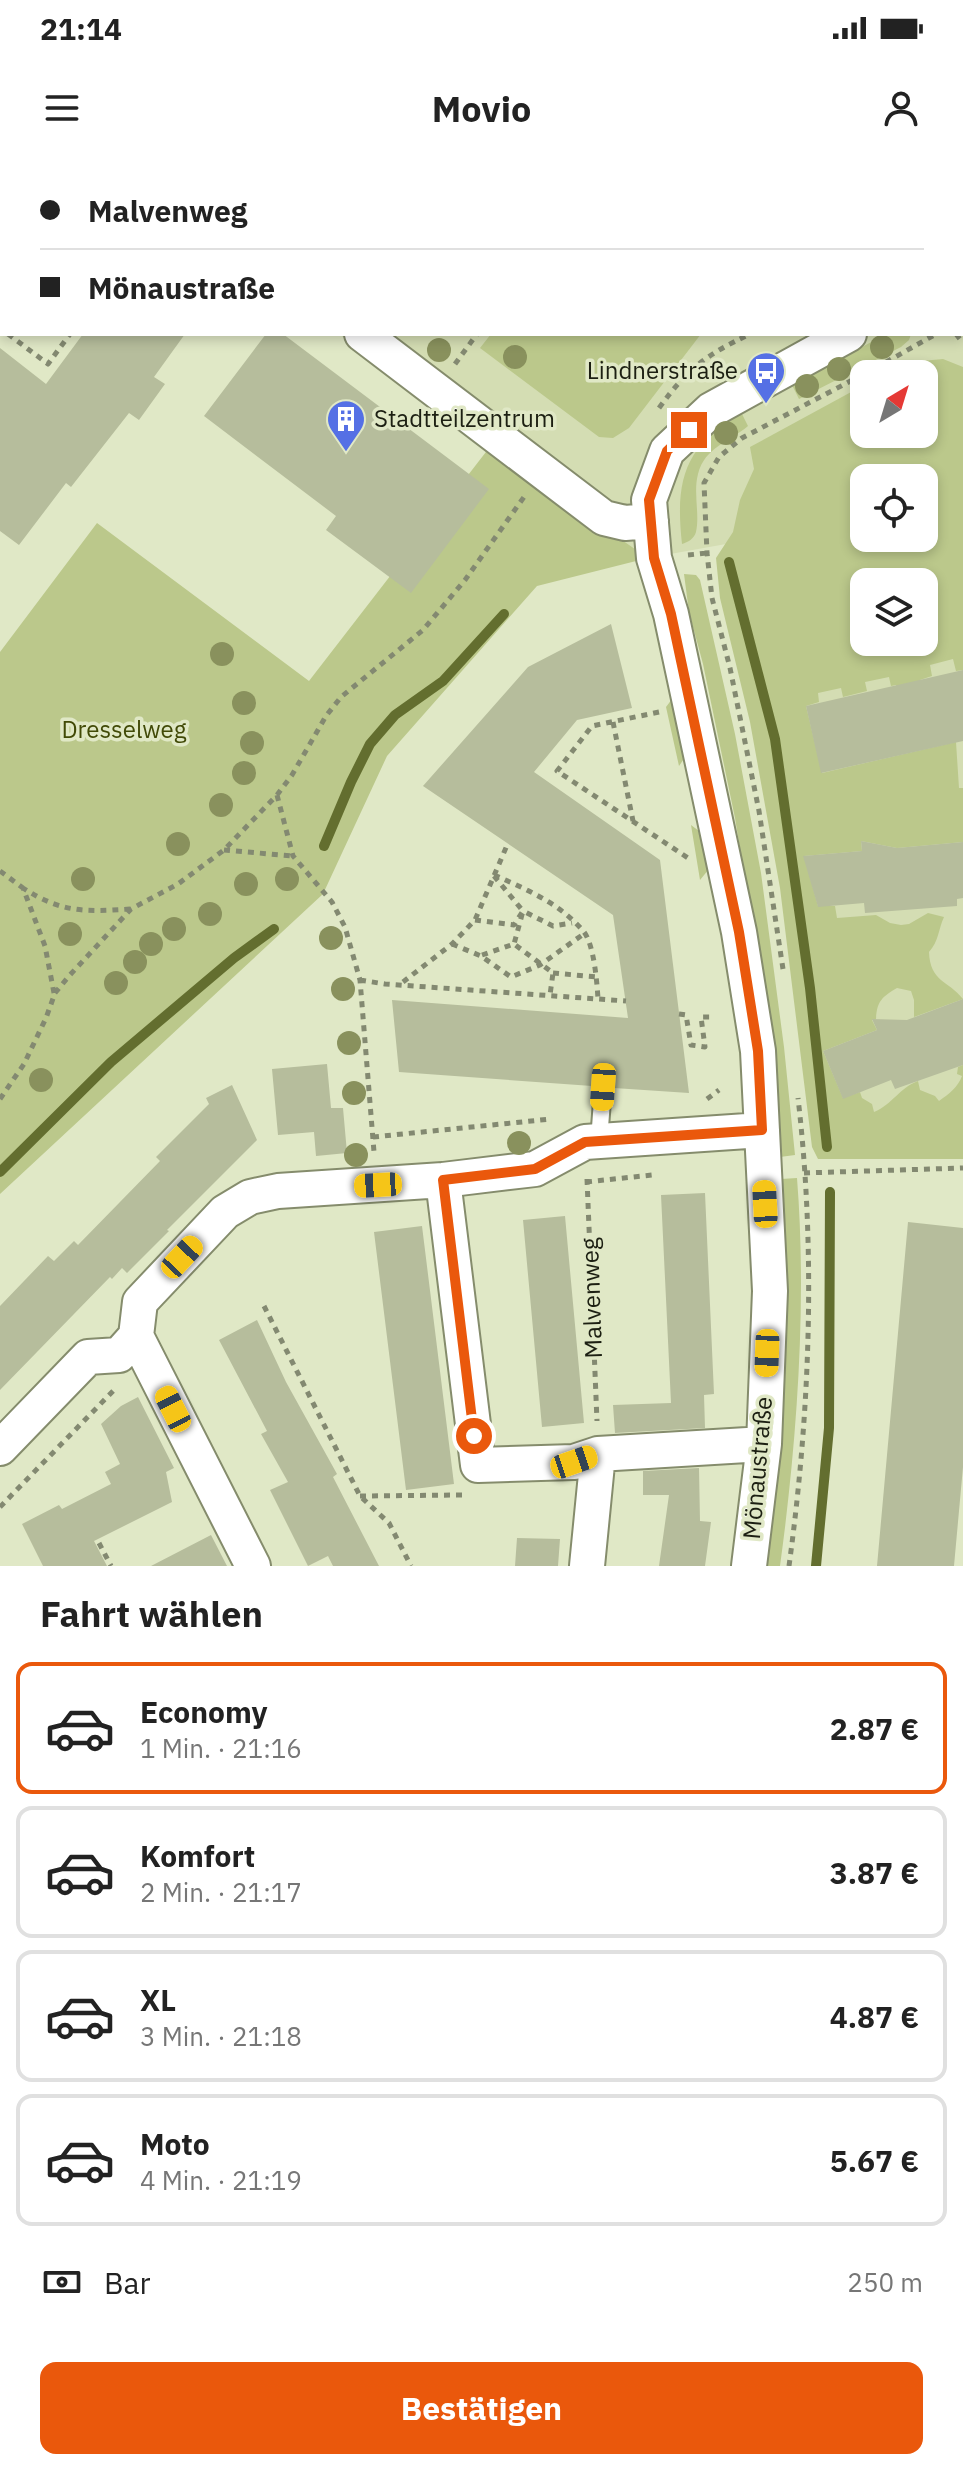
<!DOCTYPE html>
<html lang="de">
<meta charset="utf-8">
<style>
:root{--surface:#fff;--page:#f2f2f2;--text:#222;--muted:#767676;--line:#e0e0e0;--accent:#ea580c}
body{margin:0;font-family:"IBM Plex Sans",sans-serif;background:var(--page);color:var(--text);height:100vh;display:flex;flex-direction:column;font-size:30px;white-space:nowrap}
*{box-sizing:border-box;margin:0}
p{font-size:26px;color:var(--muted)}
.icon{flex:none;width:44px;height:44px;fill:none;stroke:currentColor;stroke-width:2;stroke-linecap:round;stroke-linejoin:round}
.map{position:relative;height:1406px;overflow:hidden}
.details{display:flex;flex-direction:column;background:var(--surface);flex:1}
.details>*{flex:none}
.top-card{position:absolute;left:0px;top:0px;width:964px;height:176px;box-shadow:0 4px 12px #0003;display:grid;align-content:center;height:176px;padding:0 40px;background:var(--surface)}
.needle{width:52px;rotate:38deg}
.controls{position:absolute;left:850px;top:200px;display:grid;gap:16px}
.controls a{display:grid;place-items:center;width:88px;height:88px;border-radius:16px;background:var(--surface);box-shadow:0 4px 12px #0003;font-size:40px}
.end{position:absolute;width:36px;height:36px;margin:-18px;border:10px solid #ea580c;background:#fff;box-shadow:0 0 0 4px #fff}
.from{border-radius:50%}
.car{position:absolute;width:24px;height:48px;margin:-24px -12px;border-radius:10px;box-shadow:0 0 6px 2px #0007;background:linear-gradient(#f5c518 24%,#345 0 40%,#f5c518 0 76%,#345 0 86%,#f5c518 0)}
.top-card b{display:flex;align-items:center;gap:28px;height:76px;font-size:30px}
.top-card b+b{border-top:2px solid var(--line)}
.top-card i{width:20px;height:20px;background:var(--text)}
ul{padding:0;list-style:none}
li{display:flex;align-items:center;gap:24px;height:132px;margin:0 16px 12px;padding:0 24px;border:4px solid var(--line);border-radius:16px}
li div{flex:1}
li b{display:block;font-size:30px}
li em{font-style:normal;font-weight:700}
li.on{border-color:var(--accent)}
li>.icon{width:72px;height:72px;stroke-width:1.5}
h2{padding:0 40px;font-size:36px;line-height:96px}
.pay{display:flex;align-items:center;gap:20px;height:88px;padding:0 40px;font-size:30px}
.pay p{margin-inline-start:auto}
.button{display:flex;gap:16px;margin-top:auto;padding:16px 40px}
.button a{flex:1;height:92px;border-radius:16px;background:var(--accent);color:#fff;font-size:32px;font-weight:700;line-height:92px;text-align:center}
.status{display:flex;justify-content:space-between;align-items:center;height:56px;padding:0 40px;background:var(--surface);direction:ltr}
.status svg{height:22px;fill:currentColor}
header{display:flex;justify-content:space-between;align-items:center;height:104px;padding:0 40px;background:var(--surface);font-size:36px;font-weight:700}
.map>svg:first-child{display:block}
.built{fill:#d4ddb3;fill-rule:evenodd}
.green{fill:#bbc88b;fill-rule:evenodd}
.lines{fill:none;stroke-linecap:round;stroke-linejoin:round}
.stream{stroke:#636e2f;stroke-width:10}
.building{fill:#b6bd9c}
.lane-casing{stroke:#858c6c;stroke-width:20}
.street-casing{stroke:#858c6c;stroke-width:38}
.path{stroke:#838971;stroke-width:5;stroke-dasharray:6 6;stroke-linecap:butt}
.lane{stroke:#fff;stroke-width:16}
.street{stroke:#fff;stroke-width:34}
.tree{fill:#89915d}
.route{stroke:#ea580c;stroke-width:10}
.labels{text-anchor:middle;stroke-width:7;stroke-linejoin:round;paint-order:stroke}
.poi-label{font-size:24px;fill:#1c1f12;stroke:#e0e8c6;text-anchor:end}
.park-label{font-size:24px;fill:#414a07;stroke:#e0e8c6}
.street-label{font-size:24px;fill:#1c1f12;stroke:#e0e8c6}
</style>
<div class="status"><b>21:14</b><svg viewBox="0 0 49 12"><path d="M0 12V9h3v3zM5 12V6h3v6zM10 12V3h3v9zM15 12V0h3v12zM26 1h20v11H26zM47 4h2v5h-2z"/></svg></div>
<header><svg class="icon" aria-label="menu" viewBox="0 0 24 24"><path d="M4 6h16M4 12h16M4 18h16"/></svg>Movio<svg class="icon" aria-label="person" viewBox="0 0 24 24"><circle cx="12" cy="8" r="4"/><path d="M4 21q1-7 8-7t8 7"/></svg></header>
<div class="map">
<svg width="963" height="1406" viewBox="0 0 963 1406">
<rect width="100%" height="100%" fill="#e0e8c6"/>
<path class="built" d="M110,0h853v996l-147,-3 -40,-362 -50,-247 -78,14 -159,-110 -150,-114h623v-172zM864,214h60v60h-60zM864,318h60v60h-60zM864,422h60v60h-60z"/>
<path class="green" d="M491,174h210l-72,94 -16,10 -14,-1 -119,-89z
M886,174h25l-2,6 -8,7 -102,52 -7,-14z
M943,199l20,8v303l-7,1 -3,-12 -23,6 2,11 -12,4 13,55 -24,6 -13,-56 -5,1 -2,-9 -24,5 2,9 -24,6 -2,-9 -23,5 1,9 -13,4 16,67 134,-31 3,46h4v54l-66,6 -36,-7 1,10 -58,5 14,50h17l2,12 39,-3 14,8 11,2 8,-1 19,-11 16,4c-6,13 -5,24 -15,35 1,30 19,28 34,47l-49,18v-17l-3,-9 -14,-3c-15,9 -20,13 -21,31l-4,1 5,10 -54,21 20,47 17,-6 2,6 10,6 2,8c19,-8 25,-24 44,-31l2,9 15,6 4,5c10,-7 19,-14 23,-25l-5,-2 1,-7 5,-2v94h-145l-6,-12 -32,-259 -30,-166 -30,-124 -4,-40 17,-26 7,-32 14,-31 -4,-22 114,-62v49h60v-60h-37l24,-12zM864,318h60v60h-60zM864,422h60v60h-60z
M741,252l7,14c-19,16 -43,21 -50,48 -5,19 2,40 -2,58 -2,7 -8,10 -14,12 -7,-64 2,-97 59,-132z
M489,288l159,110 -111,28 -150,170 -64,138 -323,300v-542l97,-129 212,158z
M684,414l12,1 4,5 35,154 26,139 23,174 11,108 -15,2 -2,-4 -24,-217 -19,-118 -32,-154 -14,-52z
M675,535l13,58 -9,13 -13,-59z
M691,665l12,9 6,35 -9,11z
M797,1018c10,125 0,264 -17,388h-15l16,-387z"/>
<g class="lines">
<path class="stream" d="M729,402l46,177 35,249 17,159
M324,686l27,-64 19,-38 25,-29 48,-34 61,-67
M0,1012l111,-110 123,-104 40,-29
M816,1406l13,-138 1,-236"/>
</g>
<path class="building" d="M83,174h102l-31,43 11,7 -26,36 -10,-7 -58,74 -5,-4 -47,62 -19,-14v-183l46,36z
M266,174h17l206,155 -78,104 -85,-63 10,-14 -132,-100z
M611,464l21,84 -55,12 -43,52 126,88 29,233 -75,-5 -2,-6 -7,-6 -7,2 -6,8 -193,-14 -7,-72 236,18 -15,-103 -190,-129 105,-119z
M963,510v71l-142,32 -15,-67z
M861,681l36,7 66,-6v56l-6,1v7l-92,7 -1,-10 -46,4 -15,-51 59,-5z
M963,839v66l-68,24 -4,-9 -48,19 -20,-48 54,-21 -5,-11 35,1z
M327,904l4,44h12l4,45 -31,3 -2,-24 -36,3 -6,-66z
M232,925l25,55 -90,90 2,1 -42,42 -5,-5 -10,11 -2,-2 -110,113v-84l48,-50 6,5 20,-20 4,4 82,-84 -4,-4 53,-53 -3,-6z
M705,1033l9,201 -10,1 1,33 -90,5 -2,-28 58,-2 -10,-208z
M565,1056l19,207 -42,4 -19,-207z
M908,1062l55,6v239l-9,99h-77z
M422,1066l32,258 -48,6 -32,-258z
M257,1160l29,62 51,92 -4,3 46,89h-46l-5,-10 -20,10 -38,-76 18,-8 -27,-48 6,-3 -48,-91z
M138,1237l36,71 -8,4 6,30 -78,39 13,25h-64l-21,-42 37,-19 3,4 49,-25 -6,-12 15,-8 -19,-40 20,-18z
M699,1308l1,53 11,1 -6,44h-46l10,-71h-26v-24z
M211,1375l16,31h-76z
M517,1378l43,1 -2,27h-43z"/>
<g class="lines">
<defs>
<path id="lane" d="M263,0l3,2
M599,981l4,-54"/>
<path id="street" d="M133,0l3,2
M962,93l1,-1
M362,174l242,184 21,5 26,-2
M443,1020l35,285 96,-3 24,-8 166,-10
M136,1176l117,230
M0,1288l88,-91 31,-2 17,-19 4,-34 85,-90 25,-15 28,-6 165,-11 92,-11 50,-27 177,-12
M587,1406l11,-112
M749,1406l15,-122 6,-153 -12,-240 -19,-119 -68,-318 -17,-56 -5,-58 18,-49 44,-41 138,-76"/>
</defs>
<use href="#lane" class="lane-casing"/>
<use href="#street" class="street-casing"/>
<path class="path" d="M566,0l2,2
M745,0l3,2
M886,0l2,2
M603,2l1,-2
M0,98l2,1
M962,155l1,-1
M0,168l2,1
M962,169h1
M8,174l40,30 22,-30
M956,174l7,9
M455,204l22,-30
M865,214l71,-40
M659,248c29,-40 47,-53 91,-74
M688,395l19,-2
M659,552l-67,14 -35,45 131,87
M613,562l20,99
M277,635l16,61 39,46 13,25 15,53 14,172
M224,690l69,6
M0,711l23,17
M494,715c32,14 67,29 90,57 10,13 13,50 14,67
M494,716l29,35 -9,33
M475,760l39,5 9,-14 30,15 19,-3
M452,784l29,12 30,21 29,-12 45,-32
M482,795l32,-11 39,29 -3,22
M783,809l-24,-158 -29,-143 -18,-70 -5,-45 -3,-70 15,-26 23,-19 122,-64
M553,813l44,4
M360,820l25,4 241,17
M403,822l49,-38 23,-24 33,-77
M54,833l-9,-47 -22,-58c39,25 62,24 107,21
M679,854l7,1 5,30 14,2 -4,-30h10
M0,939l24,-35 22,-46 9,-25 14,-17 62,-67 47,-25 46,-34 53,-55 15,-20 34,-59 15,-19 82,-67 42,-50 59,-83
M707,939l12,-9
M373,977l178,-18
M804,1013l159,-5
M587,1019l10,242
M586,1022l66,-7
M264,1146l96,190 29,27 22,43
M360,1336l102,-1
M0,1347l115,-118
M99,1383l12,23
M789,1406c21,-154 27,-314 9,-468"/>
<use href="#lane" class="lane"/>
<use href="#street" class="street"/>
</g>
<g class="tree">
<circle cx="882" cy="187" r="12"/>
<circle cx="439" cy="190" r="12"/>
<circle cx="515" cy="197" r="12"/>
<circle cx="839" cy="209" r="12"/>
<circle cx="807" cy="226" r="12"/>
<circle cx="726" cy="273" r="12"/>
<circle cx="222" cy="494" r="12"/>
<circle cx="244" cy="543" r="12"/>
<circle cx="252" cy="583" r="12"/>
<circle cx="244" cy="613" r="12"/>
<circle cx="221" cy="645" r="12"/>
<circle cx="178" cy="684" r="12"/>
<circle cx="83" cy="719" r="12"/>
<circle cx="287" cy="719" r="12"/>
<circle cx="246" cy="724" r="12"/>
<circle cx="210" cy="754" r="12"/>
<circle cx="174" cy="769" r="12"/>
<circle cx="70" cy="774" r="12"/>
<circle cx="331" cy="778" r="12"/>
<circle cx="151" cy="784" r="12"/>
<circle cx="135" cy="802" r="12"/>
<circle cx="116" cy="823" r="12"/>
<circle cx="343" cy="829" r="12"/>
<circle cx="349" cy="883" r="12"/>
<circle cx="41" cy="920" r="12"/>
<circle cx="354" cy="933" r="12"/>
<circle cx="519" cy="983" r="12"/>
<circle cx="356" cy="995" r="12"/>
</g>
<g class="lines">
<path class="route" d="M474,1276l-31,-256 92,-11 50,-27 177,-12 -4,-79 -19,-119 -68,-318 -17,-56 -5,-58 18,-49 22,-21"/>
</g>
<defs>
<symbol id="bus-pin" viewBox="-11 -11 22 30"><path d="M0 17L-7.5 6A9.5 9.5 0 1 1 7.5 6Z" fill="#5570e5" stroke="#e0e8c6"/><path d="M-5-6H5V4H4V6H2V4H-2V6H-4V4H-5ZM-3.5-4V0h7V-4ZM-3.5 1.2v1.5H-2V1.2ZM2 1.2v1.5H3.5V1.2Z" fill="#fff"/></symbol>
<symbol id="building-pin" viewBox="-11 -11 22 30"><path d="M0 17L-7.5 6A9.5 9.5 0 1 1 7.5 6Z" fill="#5570e5" stroke="#e0e8c6"/><path d="M-4-6H4V6H1V3H-1V6H-4ZM-2.5-4.3h1.7v1.8h-1.7ZM.8-4.3h1.7v1.8H.8ZM-2.5-1h1.7V.8h-1.7ZM.8-1h1.7V.8H.8Z" fill="#fff"/></symbol>
</defs>
<g fill-rule="evenodd">
<use href="#bus-pin" x="744" y="189" width="44" height="60"/>
<use href="#building-pin" x="324" y="237" width="44" height="60"/>
</g>
<g class="labels">
<g class="poi-label">
<text x="738" y="219">Lindnerstraße</text>
<text x="374" y="267" text-anchor="start">Stadtteilzentrum</text>
</g>
<g class="park-label">
<text x="124" y="578">Dresselweg</text>
</g>
<g class="street-label">
<text transform="translate(592 1138) rotate(-92)" y="8">Malvenweg</text>
<text transform="translate(758 1308) rotate(-85)" y="8">Mönaustraße</text>
</g>
</g>
</svg>
<div class="controls">
<a><svg class="needle" viewBox="-14 -14 28 28"><path d="M0-13l5 13h-10z" fill="#e53935"/><path d="M0 13l5-13h-10z" fill="#767676"/></svg></a>
<a><svg class="icon" aria-label="locate" viewBox="0 0 24 24"><circle cx="12" cy="12" r="6"/><path d="M12 2v4M12 18v4M2 12h4M18 12h4"/></svg></a>
<a><svg class="icon" aria-label="layers" viewBox="0 0 24 24"><path d="M12 4l9 5-9 5-9-5zM3 14l9 5 9-5"/></svg></a>
</div>
<i class="end from" style="left:474px;top:1276px"></i>
<i class="end" style="left:689px;top:270px"></i>
<i class="car" style="left:603px;top:927px;rotate:184deg"></i>
<i class="car" style="left:378px;top:1025px;rotate:267deg"></i>
<i class="car" style="left:765px;top:1044px;rotate:357deg"></i>
<i class="car" style="left:182px;top:1097px;rotate:43deg"></i>
<i class="car" style="left:767px;top:1193px;rotate:182deg"></i>
<i class="car" style="left:173px;top:1249px;rotate:333deg"></i>
<i class="car" style="left:574px;top:1302px;rotate:71deg"></i>
<div class="top-card">
<b><i class="from"></i>Malvenweg</b>
<b><i></i>Mönaustraße</b>
</div>
</div>
<section class="details">
<h2>Fahrt wählen</h2>
<ul>
<li class="on"><svg class="icon" aria-label="car" viewBox="0 0 24 24"><path d="M5 17H2v-5l4-1 3-4h7l3 4 3 1v5h-3M9 17h6M6 11h13"/><circle cx="7" cy="17" r="2"/><circle cx="17" cy="17" r="2"/></svg><div><b>Economy</b><p>1 Min. · 21:16</p></div><em>2.87 €</em></li>
<li><svg class="icon" aria-label="car" viewBox="0 0 24 24"><path d="M5 17H2v-5l4-1 3-4h7l3 4 3 1v5h-3M9 17h6M6 11h13"/><circle cx="7" cy="17" r="2"/><circle cx="17" cy="17" r="2"/></svg><div><b>Komfort</b><p>2 Min. · 21:17</p></div><em>3.87 €</em></li>
<li><svg class="icon" aria-label="car" viewBox="0 0 24 24"><path d="M5 17H2v-5l4-1 3-4h7l3 4 3 1v5h-3M9 17h6M6 11h13"/><circle cx="7" cy="17" r="2"/><circle cx="17" cy="17" r="2"/></svg><div><b>XL</b><p>3 Min. · 21:18</p></div><em>4.87 €</em></li>
<li><svg class="icon" aria-label="car" viewBox="0 0 24 24"><path d="M5 17H2v-5l4-1 3-4h7l3 4 3 1v5h-3M9 17h6M6 11h13"/><circle cx="7" cy="17" r="2"/><circle cx="17" cy="17" r="2"/></svg><div><b>Moto</b><p>4 Min. · 21:19</p></div><em>5.67 €</em></li>
</ul>
<div class="pay"><svg class="icon" aria-label="cash" viewBox="0 0 24 24"><path d="M3 7h18v10H3z"/><circle cx="12" cy="12" r="2"/></svg>Bar<p>250 m</p></div>
<div class="button"><a>Bestätigen</a></div>
</section>
